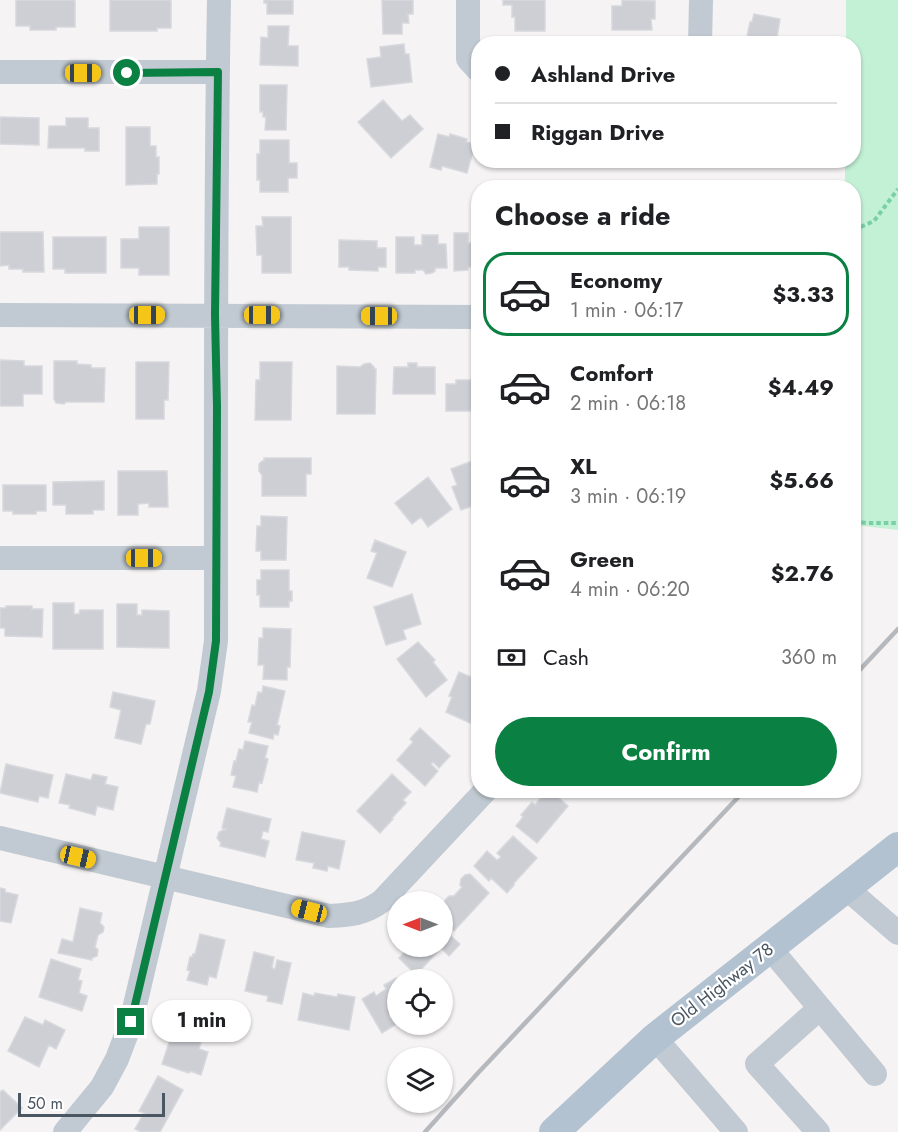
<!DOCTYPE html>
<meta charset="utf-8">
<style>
:root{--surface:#fff;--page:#f2f2f2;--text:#202124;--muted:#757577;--line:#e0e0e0;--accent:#0b8043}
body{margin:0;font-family:Jost,sans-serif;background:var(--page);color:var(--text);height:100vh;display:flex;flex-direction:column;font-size:22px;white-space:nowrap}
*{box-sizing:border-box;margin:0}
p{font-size:20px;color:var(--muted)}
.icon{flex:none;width:33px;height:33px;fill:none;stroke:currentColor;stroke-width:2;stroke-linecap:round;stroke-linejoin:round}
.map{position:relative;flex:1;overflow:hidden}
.drawer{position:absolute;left:471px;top:180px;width:390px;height:618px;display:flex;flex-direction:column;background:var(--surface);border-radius:24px;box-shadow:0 2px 4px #0004}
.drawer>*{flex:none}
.hud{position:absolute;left:471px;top:36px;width:390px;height:132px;border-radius:24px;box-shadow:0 2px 4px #0004;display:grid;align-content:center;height:132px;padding:0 24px;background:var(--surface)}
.needle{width:39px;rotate:270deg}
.tools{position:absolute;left:387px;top:891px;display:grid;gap:12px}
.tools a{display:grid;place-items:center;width:66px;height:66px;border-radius:50%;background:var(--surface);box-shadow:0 2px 4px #0004;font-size:30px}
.scale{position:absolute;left:18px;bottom:15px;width:147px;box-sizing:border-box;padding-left:6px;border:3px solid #4a5661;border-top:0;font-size:16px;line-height:21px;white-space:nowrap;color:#4a5661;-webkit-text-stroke:4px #fff;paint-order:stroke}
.end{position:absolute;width:27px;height:27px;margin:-14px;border:8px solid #0b8043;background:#fff;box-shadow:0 0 0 3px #fff}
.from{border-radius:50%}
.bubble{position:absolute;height:42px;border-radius:21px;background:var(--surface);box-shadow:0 2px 4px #0004;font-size:20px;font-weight:700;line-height:42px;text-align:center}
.car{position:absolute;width:18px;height:36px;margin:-18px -9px;border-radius:8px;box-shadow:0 0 4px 2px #0007;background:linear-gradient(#f5c518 24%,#345 0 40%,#f5c518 0 76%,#345 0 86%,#f5c518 0)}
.hud b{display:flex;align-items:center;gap:21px;height:57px;font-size:22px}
.hud b+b{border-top:2px solid var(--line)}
.hud i{width:15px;height:15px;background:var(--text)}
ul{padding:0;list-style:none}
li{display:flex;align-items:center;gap:18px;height:84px;margin:0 12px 9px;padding:0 12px;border:3px solid transparent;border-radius:24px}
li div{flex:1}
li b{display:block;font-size:22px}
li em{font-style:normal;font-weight:700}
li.selected{border-color:var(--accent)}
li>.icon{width:54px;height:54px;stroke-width:1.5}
h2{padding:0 24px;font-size:27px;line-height:72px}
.pay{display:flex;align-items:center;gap:15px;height:66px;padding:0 24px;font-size:22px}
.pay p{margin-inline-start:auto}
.button{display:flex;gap:12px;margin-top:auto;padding:12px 24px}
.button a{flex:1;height:69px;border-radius:36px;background:var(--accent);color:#fff;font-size:24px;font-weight:700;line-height:69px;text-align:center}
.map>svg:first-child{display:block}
.green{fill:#c3f1d5}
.building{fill:#cdcfd5;stroke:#d7d9de;stroke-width:1.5}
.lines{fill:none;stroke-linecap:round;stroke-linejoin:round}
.path{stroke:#7ad0a6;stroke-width:4;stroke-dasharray:4.5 3;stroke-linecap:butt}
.minor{stroke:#c1cad2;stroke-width:24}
.major{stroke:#b3c2d1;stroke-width:30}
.rail{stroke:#b5b8bd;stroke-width:4.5}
.route{stroke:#0b8043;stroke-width:8}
.labels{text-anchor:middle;stroke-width:4.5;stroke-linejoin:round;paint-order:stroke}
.street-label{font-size:18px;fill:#4a5661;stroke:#fff}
</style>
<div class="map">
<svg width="898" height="1132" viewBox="0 0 898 1132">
<rect width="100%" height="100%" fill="#f5f3f3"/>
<path class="green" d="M846,0h52v530l-44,-5v-337l-9,-1v-26l9,-1v-116l-8,-1z"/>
<path class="building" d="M16,0h59v27h-19v3h-26v-4h-14z
M110,0h61v28h-14v3h-47z
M264,0h29v14h-26v-11h-3z
M382,0h31v14h-5l1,9h-7v11h-19z
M503,0h42v31h-30v-14h-3v-12h-9z
M622,0l33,1v18h-4l1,11h-40v-24h10z
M754,14l26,5 -4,25h-27v-2l-3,-1 4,-19h2z
M268,26h21l-1,20h10v20l-38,-1 1,-28 7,1z
M404,44l1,10h4l3,28 -41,5 -4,-28 14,-2 -1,-10z
M260,85h27l-1,45h-21l1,-13h-3v-5h-3z
M383,100l19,21 8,-6 13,14 -32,29 -33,-36z
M0,117l39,1v27l-39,-1z
M66,118h22v10h11v23h-14v-3h-37l1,-22h17z
M126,127h24v19h6v11h3v17h-2v10l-31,1z
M438,134l11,3 1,-3 17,5 -1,3 9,2 -8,29 -25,-7 -1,4 -11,-3z
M260,140h29v23h8v15h-9v14h-28v-12h-3v-26h3z
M615,160h15l-1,5h-14z
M262,217h29v56h-29v-18h-5l-1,-29h7z
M139,227h30v48h-30v-7h-18v-29h18z
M0,232h43l1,40h-21v-3h-14v-4l-9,1z
M454,233h14v10h10v24h-10v3l-14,1z
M422,235h16v9h8l1,24h-12v3l-3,2 -6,1 -3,-4h-8v3h-19v-36h18v8h8z
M53,237h53v36h-41v-4h-12z
M339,240l38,1v7h9v19h-8v4l-29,-1v-3h-10z
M0,360l24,1v5h18v28h-19v12h-23z
M54,361h23v3l14,1v3h14l-1,34h-38l-2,2 -8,-1 -2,-4z
M136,362h33l-1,38h-4v19h-28z
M260,362h32l-1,58h-36l1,-40h4z
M370,363l4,4v2h2l-1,45h-38v-48l23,1 4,-3z
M408,363h9v4h18v27h-42l1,-27h14z
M456,380h16v4h6v27h-32v-27h10z
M264,458h47v16h-5v22h-44v-21l-3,-4v-7l3,-3h2z
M475,460l3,9v35l-17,6 -9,-23 5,-2 -6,-16z
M118,471h49l1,36h-19v-4l-11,1v11h-20z
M428,477l24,32 -24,18 -7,-10 -9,7 -17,-21z
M104,481v29h-11v4h-27v-9h-13v-23z
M3,485h43v26h-10v3h-23v-3h-10z
M261,516l26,1 -1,43h-25v-9h-5l1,-25h4z
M375,540l31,12 -14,35 -25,-9 10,-25 -6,-2z
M261,570h28v21h3v10h-3v6h-29v-12h-3v-15h4z
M412,594l9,30 -18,6 3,9 -20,6 -12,-38z
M53,603h21v11h5l1,-4h23v39h-50z
M117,604h20v11h5v-5l27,1v37l-52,-1z
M6,606h26v3h11l-1,28 -37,-1v-8h-5v-20h6z
M263,628l28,1 -1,38h-3v13l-24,-1 1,-14h-6l1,-27h4z
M418,642l17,18 -2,2 14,18 -21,17 -29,-38z
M459,672l19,8v23l-8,20 -24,-11 6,-15 -3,-1z
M263,686l22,5 -8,34 3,1 -2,9 -4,-1 -1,5 -24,-6 3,-11h-4l4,-17 3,1 3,-14 4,1z
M113,692l42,9 -5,23h-4l-5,20 -26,-6 6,-28 -11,-3z
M420,728l30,28 -11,12 -6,-6 -2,2 7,7 -13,15 -28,-26 16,-18 -3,-3z
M245,741l23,5 -3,12 3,1 -6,24 -3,-1 -2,10 -24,-5 3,-11 -5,-1 3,-14h2l3,-12 4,1z
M6,764l47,11 -5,23 -9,-2 -1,6 -38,-9z
M66,774l25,6 2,-6 14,3 -2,7 13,3 -5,23 -16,-4 -2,9 -26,-7 1,-3 -11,-2z
M392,774l19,18 -8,8 3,3 -14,15 1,1 -13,14 -23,-22z
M547,790h3l18,16 -31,37 -21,-17 7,-9 -2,-2 11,-13 3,3z
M227,808l44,11 -3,13 -5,-1 -2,8 8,2 -4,16 -45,-11 1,-3 -4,-5 2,-6 4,-2h3v-1l-4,-1z
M302,832l43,9 -6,28 -11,-3 -1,5 -14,-3 1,-5 -18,-3z
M513,836l24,22 -23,25v2l-7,8 -16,-15 -2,3 -15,-15 13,-15 10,9 4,-3 -4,-4z
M470,874l19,19 -35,38 -12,-12 3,-19 4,-4h5l8,-9 -2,-2 1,-6 4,-4z
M0,888l5,1v3l13,3 -7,28 -11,-2z
M80,908l22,5 -2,10 4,4 -1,5 -5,3 -3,12 3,3 -1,6 -5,2v2l-34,-7 4,-14 11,3z
M442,928l18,16 -11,12 -8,-8 -25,27 -17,-17 8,-8 -1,-4h36z
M200,934l25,6 -9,38 -7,-2 -2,9 -20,-5 3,-9 -3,-1 3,-13h2l1,-3h2z
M254,952l20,5 -2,11 3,1 2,-9 14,3 -9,41 -15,-3 1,-5 -23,-5z
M51,959l30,10 -3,11 4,1 -3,12 8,3 -5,15 -43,-14z
M396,978l2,2v31l-9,5 6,9 -13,8 -20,-34 12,-7 2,4 10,-7 -2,-4z
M303,993l11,3 1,-3 22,4 1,-3 17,3 -6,33 -51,-10z
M25,1017l18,8 2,-5 20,10 -9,19 -7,-4 -10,22 -31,-16z
M176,1021l28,10 -5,18 9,3 -7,23 -11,-4 -1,2 -27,-9z
M158,1076l25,14 -23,42h-19l-6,-3 9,-16 -5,-2z
M3,1090l19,18 -22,22v-38z"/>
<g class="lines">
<path class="path" d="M854,230l20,-9 24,-32
M854,521l12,2h32"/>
<path class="minor" d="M468,0v59l10,11
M700,44l1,-44
M0,72h218
M0,315l478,2
M0,558h216
M0,838l329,78c22,-1 35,-2 53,-15l104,-111
M846,888l52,45
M769,947l106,127
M655,1038l81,94
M65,1132l37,-45 15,-28 14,-37 78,-331 7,-50c0,-213 -1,-427 3,-641
M818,1132l-61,-68 63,-56"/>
<path class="major" d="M554,1132l101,-94 243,-191"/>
<path class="rail" d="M854,676l44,-47
M425,1132l52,-58 268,-284"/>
</g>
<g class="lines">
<path class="route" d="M127,73l91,-1 -3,243 2,92 -1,234 -7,51 -78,330"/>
</g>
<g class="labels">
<g class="street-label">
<text transform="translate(722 985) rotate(-38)" y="6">Old Highway 78</text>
</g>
</g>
</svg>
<div class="tools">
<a><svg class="needle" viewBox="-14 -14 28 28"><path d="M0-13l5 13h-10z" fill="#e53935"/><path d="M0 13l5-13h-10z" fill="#757577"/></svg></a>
<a><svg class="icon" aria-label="locate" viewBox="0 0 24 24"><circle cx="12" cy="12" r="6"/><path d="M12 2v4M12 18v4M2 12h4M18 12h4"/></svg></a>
<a><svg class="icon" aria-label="layers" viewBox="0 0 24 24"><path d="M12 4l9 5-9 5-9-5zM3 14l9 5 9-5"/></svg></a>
</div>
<div class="scale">50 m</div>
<i class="end from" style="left:127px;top:73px"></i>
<i class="end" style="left:131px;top:1022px"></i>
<div class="bubble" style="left:152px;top:1000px;width:99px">1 min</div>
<i class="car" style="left:83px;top:73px;rotate:90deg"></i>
<i class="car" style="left:147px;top:315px;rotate:90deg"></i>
<i class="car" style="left:262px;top:315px;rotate:90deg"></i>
<i class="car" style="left:379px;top:316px;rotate:270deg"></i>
<i class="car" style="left:144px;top:558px;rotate:90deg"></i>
<i class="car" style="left:78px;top:857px;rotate:103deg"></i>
<i class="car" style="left:309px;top:911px;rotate:284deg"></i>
<div class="hud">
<b><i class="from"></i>Ashland Drive</b>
<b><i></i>Riggan Drive</b>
</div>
<section class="drawer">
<h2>Choose a ride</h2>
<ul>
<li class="selected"><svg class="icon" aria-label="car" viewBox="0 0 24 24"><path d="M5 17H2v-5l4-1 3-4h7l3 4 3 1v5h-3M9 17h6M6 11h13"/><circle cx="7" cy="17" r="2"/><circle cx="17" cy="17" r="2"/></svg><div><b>Economy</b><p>1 min · 06:17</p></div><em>$3.33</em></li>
<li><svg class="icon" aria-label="car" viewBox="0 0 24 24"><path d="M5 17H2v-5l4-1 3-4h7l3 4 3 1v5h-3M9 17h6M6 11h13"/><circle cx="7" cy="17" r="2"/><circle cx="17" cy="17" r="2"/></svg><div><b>Comfort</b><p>2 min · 06:18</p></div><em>$4.49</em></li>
<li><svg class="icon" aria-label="car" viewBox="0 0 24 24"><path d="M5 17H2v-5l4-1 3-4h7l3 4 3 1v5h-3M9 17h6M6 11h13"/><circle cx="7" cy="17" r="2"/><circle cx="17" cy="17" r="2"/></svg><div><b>XL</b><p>3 min · 06:19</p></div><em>$5.66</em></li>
<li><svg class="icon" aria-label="car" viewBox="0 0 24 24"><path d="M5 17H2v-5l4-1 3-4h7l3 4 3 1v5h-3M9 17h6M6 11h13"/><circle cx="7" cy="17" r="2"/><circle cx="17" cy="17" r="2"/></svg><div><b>Green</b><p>4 min · 06:20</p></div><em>$2.76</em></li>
</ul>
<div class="pay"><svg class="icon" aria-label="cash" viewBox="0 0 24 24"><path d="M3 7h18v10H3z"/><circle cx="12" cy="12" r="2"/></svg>Cash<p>360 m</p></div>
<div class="button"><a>Confirm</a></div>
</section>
</div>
